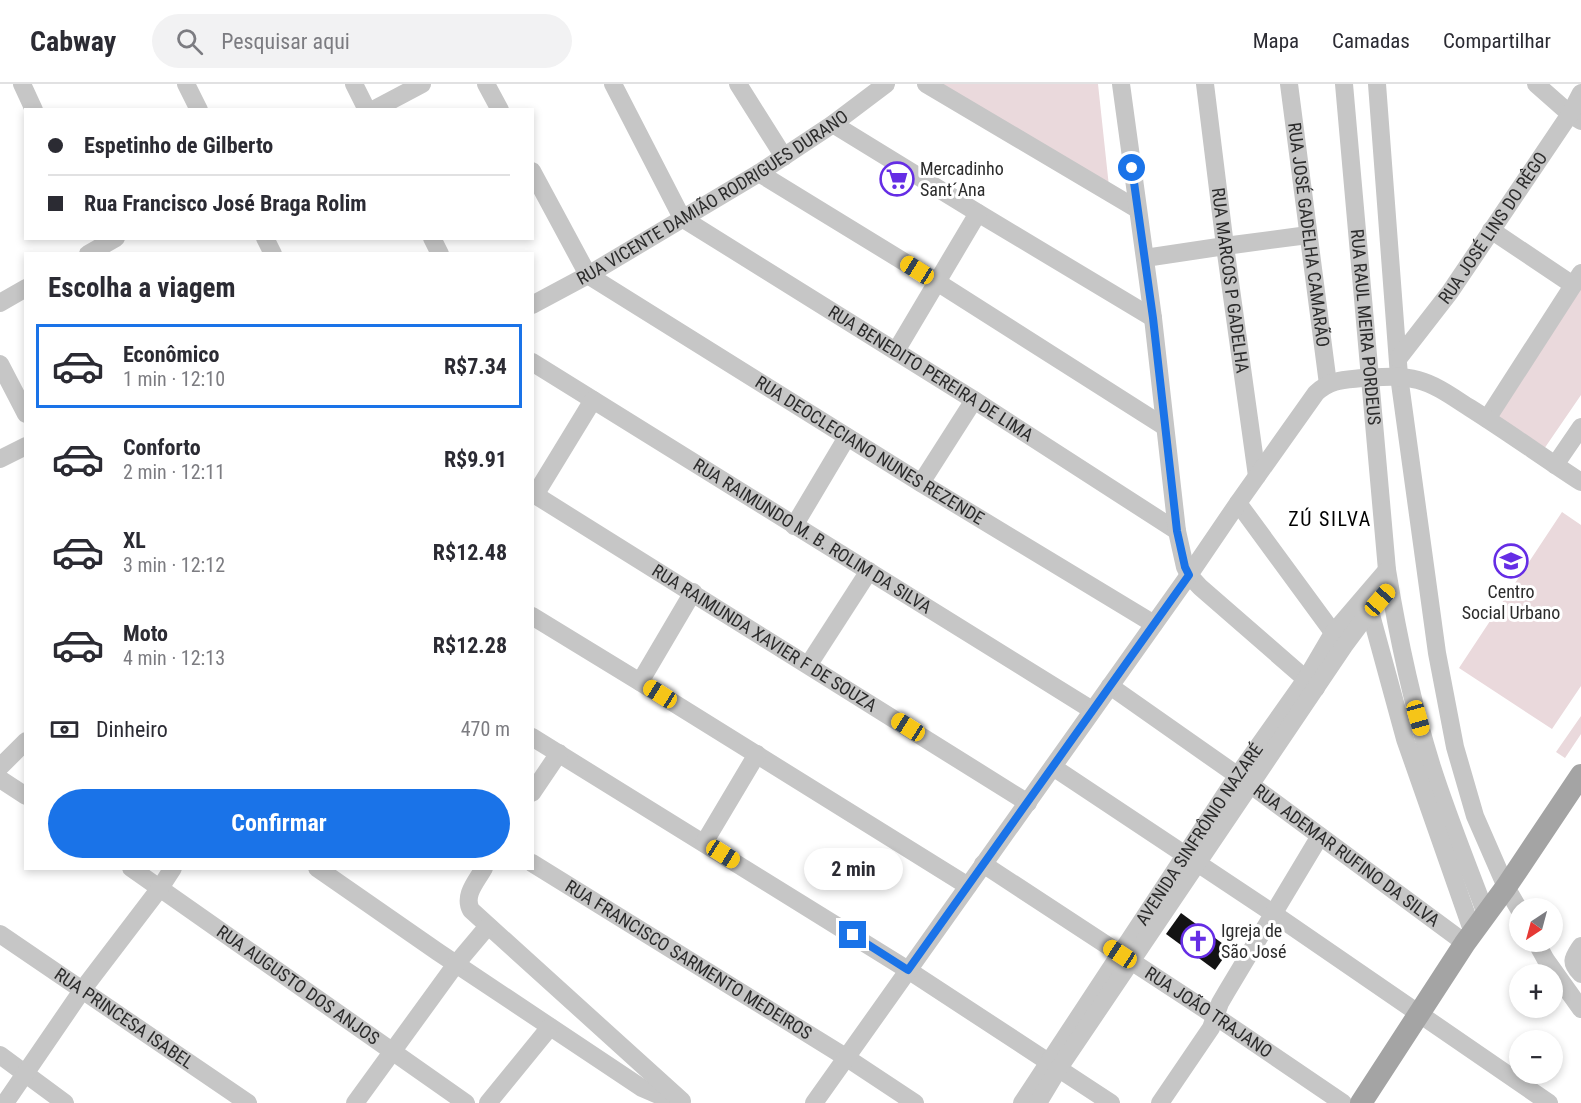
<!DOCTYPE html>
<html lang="pt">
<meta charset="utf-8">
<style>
:root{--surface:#fff;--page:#f2f2f3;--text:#2b2b33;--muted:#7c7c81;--line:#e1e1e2;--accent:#1a73e8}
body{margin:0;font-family:"Roboto Condensed",sans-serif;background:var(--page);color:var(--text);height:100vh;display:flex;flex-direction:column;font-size:22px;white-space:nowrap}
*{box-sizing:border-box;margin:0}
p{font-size:20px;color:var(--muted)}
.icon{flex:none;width:33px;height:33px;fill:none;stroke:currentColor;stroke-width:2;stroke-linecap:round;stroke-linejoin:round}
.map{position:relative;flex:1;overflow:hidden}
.drawer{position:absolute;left:24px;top:168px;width:510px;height:618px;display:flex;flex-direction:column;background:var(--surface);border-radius:0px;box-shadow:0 3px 9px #0003}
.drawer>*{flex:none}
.banner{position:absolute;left:24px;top:24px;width:510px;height:132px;border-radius:0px;box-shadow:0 3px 9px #0003;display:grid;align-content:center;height:132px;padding:0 24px;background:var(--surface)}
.needle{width:39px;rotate:216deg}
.controls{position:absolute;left:1509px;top:814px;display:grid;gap:12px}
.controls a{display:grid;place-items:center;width:54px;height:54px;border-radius:50%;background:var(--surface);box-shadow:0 3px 9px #0003;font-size:30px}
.end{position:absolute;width:27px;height:27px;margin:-14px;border:8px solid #1a73e8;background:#fff;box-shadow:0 0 0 3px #fff}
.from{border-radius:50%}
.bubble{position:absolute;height:42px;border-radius:21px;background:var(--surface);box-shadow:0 3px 9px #0003;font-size:20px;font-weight:700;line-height:42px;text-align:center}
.car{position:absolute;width:18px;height:36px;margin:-18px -9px;border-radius:8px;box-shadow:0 0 4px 2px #0007;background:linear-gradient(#f5c518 24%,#345 0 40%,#f5c518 0 76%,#345 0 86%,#f5c518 0)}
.banner b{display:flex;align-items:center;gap:21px;height:57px;font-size:22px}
.banner b+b{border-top:2px solid var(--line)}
.banner i{width:15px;height:15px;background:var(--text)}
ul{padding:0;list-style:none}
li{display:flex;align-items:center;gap:18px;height:84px;margin:0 12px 9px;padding:0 12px;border:3px solid transparent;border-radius:0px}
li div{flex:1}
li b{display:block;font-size:22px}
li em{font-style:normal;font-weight:700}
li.on{border-color:var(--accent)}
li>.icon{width:54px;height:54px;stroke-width:1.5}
h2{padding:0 24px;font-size:27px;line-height:72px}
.pay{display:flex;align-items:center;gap:15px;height:66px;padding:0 24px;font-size:22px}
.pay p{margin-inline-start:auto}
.cta{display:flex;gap:12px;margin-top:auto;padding:12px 24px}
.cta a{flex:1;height:69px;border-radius:36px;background:var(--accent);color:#fff;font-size:24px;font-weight:700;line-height:69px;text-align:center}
header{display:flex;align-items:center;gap:36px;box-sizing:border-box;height:84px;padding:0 30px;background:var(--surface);border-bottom:2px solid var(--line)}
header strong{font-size:28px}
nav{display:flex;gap:33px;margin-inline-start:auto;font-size:21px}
.search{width:420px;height:54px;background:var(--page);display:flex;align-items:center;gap:15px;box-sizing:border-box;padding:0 21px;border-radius:33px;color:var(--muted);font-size:22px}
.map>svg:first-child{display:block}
.green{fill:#ead9dc}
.building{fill:#131313}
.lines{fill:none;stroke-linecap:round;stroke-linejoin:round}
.minor{stroke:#c6c6c6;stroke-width:18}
.major{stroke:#a4a4a4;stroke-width:22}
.route{stroke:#1a73e8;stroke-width:8}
.labels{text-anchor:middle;stroke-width:6;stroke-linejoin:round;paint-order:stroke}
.poi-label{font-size:18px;fill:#2c2c2c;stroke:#fff;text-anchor:start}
.street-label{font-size:18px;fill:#2c2c2c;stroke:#fff}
.neighbourhood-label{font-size:20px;letter-spacing:1.5px;fill:#000;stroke:#fff}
</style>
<header>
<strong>Cabway</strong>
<div class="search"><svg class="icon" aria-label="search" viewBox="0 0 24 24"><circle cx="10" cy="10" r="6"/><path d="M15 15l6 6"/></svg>Pesquisar aqui</div>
<nav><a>Mapa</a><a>Camadas</a><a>Compartilhar</a></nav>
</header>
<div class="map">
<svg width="1581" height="1019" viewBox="0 0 1581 1019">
<rect width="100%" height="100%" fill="#fff"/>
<path class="green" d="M926,0h172l12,112z
M1581,205v106l-37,54 -56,-38z
M1562,428l19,13v161l-29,43 -93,-61z
M1581,632v18l-16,24 -9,-6z"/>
<path class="building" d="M1181,829l49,36 -15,21 -49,-36z"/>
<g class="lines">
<g class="minor">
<path d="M22,0l12,26"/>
<path d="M186,0l13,26"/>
<path d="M354,0l13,26"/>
<path d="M486,0l14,26"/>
<path id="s1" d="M613,0l69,134 292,182 203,131"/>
<path d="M738,0l46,73"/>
<path d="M926,0l211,125"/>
<path d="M1121,0l32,234 24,213 8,36 4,8 11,12 116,101"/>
<path id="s2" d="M1205,0l20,162 32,230"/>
<path id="s3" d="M1289,0l39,300"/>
<path id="s4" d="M1344,0l43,486c11,67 25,133 45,197 16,50 36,99 54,147"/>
<path d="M1377,0l22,292 38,277 18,94 20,69 31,71 14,24"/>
<path d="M1536,0l34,30 11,7"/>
<path d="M373,26l49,-26"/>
<path d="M833,40l145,89 175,105"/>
<path id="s5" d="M532,87l56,104 333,208 233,141"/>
<path d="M759,89l178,109 228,145"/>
<path d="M1491,146l82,55"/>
<path d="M265,154l8,16"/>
<path d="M432,154l8,16"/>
<path d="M88,170l28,-16"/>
<path d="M1145,174l80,-12 83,-11"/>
<path d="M0,219l26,-15"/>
<path id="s6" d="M532,221l56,-30 171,-102 74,-49 53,-40"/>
<path d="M896,267l82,-138"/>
<path id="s7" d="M1398,275l52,-67 120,-178 11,-21"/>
<path id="s8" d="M532,278l560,348"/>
<path d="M0,280l26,50"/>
<path d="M1487,335l94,-146"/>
<path d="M0,375l26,-13"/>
<path d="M1555,381l26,-38"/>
<path d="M921,399l53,-83"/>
<path id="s9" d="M532,409l496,310"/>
<path d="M535,411l58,-95"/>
<path d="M1238,419l102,139"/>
<path d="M794,442l53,-89"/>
<path d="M1367,521l3,6 35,128 68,194"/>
<path d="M532,532l108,66 328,204"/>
<path d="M809,580l60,-93"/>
<path d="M640,598l53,-90"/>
<path id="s10" d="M1110,602l141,99 214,158"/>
<path d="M532,653l376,233 203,133"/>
<path d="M0,683l26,-26"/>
<path d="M1053,683l221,147 275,189"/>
<path d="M0,695l26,17"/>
<path d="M532,709l27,-40"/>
<path d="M704,759l53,-89"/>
<path id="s11" d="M532,779l315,195 68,45"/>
<path id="s12" d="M983,780l232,152 128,87"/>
<path id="s13" d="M131,784l335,235"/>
<path d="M317,784l121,84 204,136 35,15"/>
<path d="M484,784c-7,13 -21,27 -13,42l211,191"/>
<path id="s14" d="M0,850l248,169"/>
<path d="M1536,858l10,18 35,49"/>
<path d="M1581,862c-8,12 -12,16 0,28"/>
<path d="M0,971l65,48"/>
<path d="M5,1019l78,-114 77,-101 13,-20"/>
<path d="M355,1019l101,-139 32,-38"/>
<path d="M488,1019l62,-76"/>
<path d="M814,1019l375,-528 49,-72 78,-110c15,-14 28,-13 47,-15 19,-1 36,-3 55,2 19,5 36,18 52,28 38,24 74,50 111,74"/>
<path id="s15" d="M1022,1019l216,-328 68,-96 27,-46 54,-63"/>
<path d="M1038,1019l21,-35 285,-422 26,-35 20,-22"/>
<path d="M1160,1019l51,-75 9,-25 7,-12 93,-155"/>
</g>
<path class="major" d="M1361,1019l104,-160 41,-56 75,-112"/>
</g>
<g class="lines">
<path class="route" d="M853,851l55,35 281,-395 -4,-8 -8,-36 -24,-213 -21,-150"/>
</g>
<defs>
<symbol id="supermarket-ring" viewBox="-11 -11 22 22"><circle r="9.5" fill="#fff" stroke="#652de5" stroke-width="1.5"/><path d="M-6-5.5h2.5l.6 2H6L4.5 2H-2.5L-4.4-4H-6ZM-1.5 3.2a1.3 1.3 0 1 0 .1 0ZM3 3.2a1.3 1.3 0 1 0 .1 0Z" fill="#652de5"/></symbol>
<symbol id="school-ring" viewBox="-11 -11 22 22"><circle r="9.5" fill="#fff" stroke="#652de5" stroke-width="1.5"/><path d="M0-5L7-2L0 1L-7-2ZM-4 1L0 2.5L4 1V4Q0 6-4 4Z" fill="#652de5"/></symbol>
<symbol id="church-ring" viewBox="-11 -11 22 22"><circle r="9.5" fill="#fff" stroke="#652de5" stroke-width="1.5"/><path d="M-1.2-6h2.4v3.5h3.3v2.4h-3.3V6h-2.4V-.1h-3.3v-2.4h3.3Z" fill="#652de5"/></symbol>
</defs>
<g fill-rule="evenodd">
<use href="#supermarket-ring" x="878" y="76" width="38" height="38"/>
<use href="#school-ring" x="1492" y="458" width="38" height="38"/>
<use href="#church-ring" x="1179" y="838" width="38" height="38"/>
</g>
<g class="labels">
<g class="poi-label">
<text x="920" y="91">Mercadinho<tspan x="920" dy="21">Sant´Ana</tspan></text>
<text x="1511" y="514" text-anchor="middle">Centro<tspan x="1511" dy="21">Social Urbano</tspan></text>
<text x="1221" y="853">Igreja de<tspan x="1221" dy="21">São José</tspan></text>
</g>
<g class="street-label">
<text dy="6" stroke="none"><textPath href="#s6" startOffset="210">RUA VICENTE DAMIÃO RODRIGUES DURANO</textPath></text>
<text dy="6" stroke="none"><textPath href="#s7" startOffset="162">RUA JOSÉ LINS DO RÊGO</textPath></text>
<text dy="6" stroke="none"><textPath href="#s3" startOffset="152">RUA JOSÉ GADELHA CAMARÃO</textPath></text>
<text dy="6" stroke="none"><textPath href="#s2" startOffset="198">RUA MARCOS P GADELHA</textPath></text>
<text dy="6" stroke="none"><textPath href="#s4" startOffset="244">RUA RAUL MEIRA PORDEUS</textPath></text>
<text dy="6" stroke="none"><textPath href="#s1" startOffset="444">RUA BENEDITO PEREIRA DE LIMA</textPath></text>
<text dy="6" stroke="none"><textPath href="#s5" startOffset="450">RUA DEOCLECIANO NUNES REZENDE</textPath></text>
<text dy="6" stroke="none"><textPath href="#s8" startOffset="330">RUA RAIMUNDO M. B. ROLIM DA SILVA</textPath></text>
<text dy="6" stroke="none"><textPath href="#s9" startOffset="274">RUA RAIMUNDA XAVIER F DE SOUZA</textPath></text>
<text dy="6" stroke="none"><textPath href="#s15" startOffset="322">AVENIDA SINFRÔNIO NAZARÉ</textPath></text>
<text dy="6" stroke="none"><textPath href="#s10" startOffset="291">RUA ADEMAR RUFINO DA SILVA</textPath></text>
<text dy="6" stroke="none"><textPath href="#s11" startOffset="184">RUA FRANCISCO SARMENTO MEDEIROS</textPath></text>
<text dy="6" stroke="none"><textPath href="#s13" startOffset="204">RUA AUGUSTO DOS ANJOS</textPath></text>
<text dy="6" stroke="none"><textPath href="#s12" startOffset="270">RUA JOÃO TRAJANO</textPath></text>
<text dy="6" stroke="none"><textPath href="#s14" startOffset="150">RUA PRINCESA ISABEL</textPath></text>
</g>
<g class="neighbourhood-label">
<text x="1330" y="442">ZÚ SILVA</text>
</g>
</g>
</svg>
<div class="controls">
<a><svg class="needle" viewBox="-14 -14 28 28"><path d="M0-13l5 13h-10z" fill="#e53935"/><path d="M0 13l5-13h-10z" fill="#7c7c81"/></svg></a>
<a>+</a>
<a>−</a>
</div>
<i class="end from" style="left:1132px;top:84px"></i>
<i class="end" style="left:853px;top:851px"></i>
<div class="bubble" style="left:804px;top:764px;width:99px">2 min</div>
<i class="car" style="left:917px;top:186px;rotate:302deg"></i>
<i class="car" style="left:1380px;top:516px;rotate:41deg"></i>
<i class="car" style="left:660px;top:610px;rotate:302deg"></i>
<i class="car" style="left:1418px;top:634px;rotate:164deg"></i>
<i class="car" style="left:908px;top:643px;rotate:302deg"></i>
<i class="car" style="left:723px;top:770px;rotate:122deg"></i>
<i class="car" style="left:1120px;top:870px;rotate:303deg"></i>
<div class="banner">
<b><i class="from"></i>Espetinho de Gilberto</b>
<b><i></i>Rua Francisco José Braga Rolim</b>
</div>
<section class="drawer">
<h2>Escolha a viagem</h2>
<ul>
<li class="on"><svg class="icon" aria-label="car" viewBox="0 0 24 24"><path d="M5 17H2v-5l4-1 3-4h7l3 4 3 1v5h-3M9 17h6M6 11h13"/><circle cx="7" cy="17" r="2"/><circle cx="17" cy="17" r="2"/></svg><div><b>Econômico</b><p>1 min · 12:10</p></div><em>R$7.34</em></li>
<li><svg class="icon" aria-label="car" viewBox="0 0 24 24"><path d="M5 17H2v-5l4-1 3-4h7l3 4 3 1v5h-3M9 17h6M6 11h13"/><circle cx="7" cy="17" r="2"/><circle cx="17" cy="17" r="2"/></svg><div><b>Conforto</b><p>2 min · 12:11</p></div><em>R$9.91</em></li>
<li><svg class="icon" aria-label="car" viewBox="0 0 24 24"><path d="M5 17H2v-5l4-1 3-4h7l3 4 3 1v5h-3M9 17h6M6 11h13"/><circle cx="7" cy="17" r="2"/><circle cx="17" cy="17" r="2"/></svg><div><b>XL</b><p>3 min · 12:12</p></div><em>R$12.48</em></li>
<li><svg class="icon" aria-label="car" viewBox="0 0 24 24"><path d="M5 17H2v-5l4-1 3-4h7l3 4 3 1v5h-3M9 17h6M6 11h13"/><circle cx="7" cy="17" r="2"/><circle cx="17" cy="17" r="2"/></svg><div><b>Moto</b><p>4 min · 12:13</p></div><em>R$12.28</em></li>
</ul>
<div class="pay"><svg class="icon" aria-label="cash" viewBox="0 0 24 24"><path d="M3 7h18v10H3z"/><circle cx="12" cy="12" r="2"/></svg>Dinheiro<p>470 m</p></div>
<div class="cta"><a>Confirmar</a></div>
</section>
</div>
